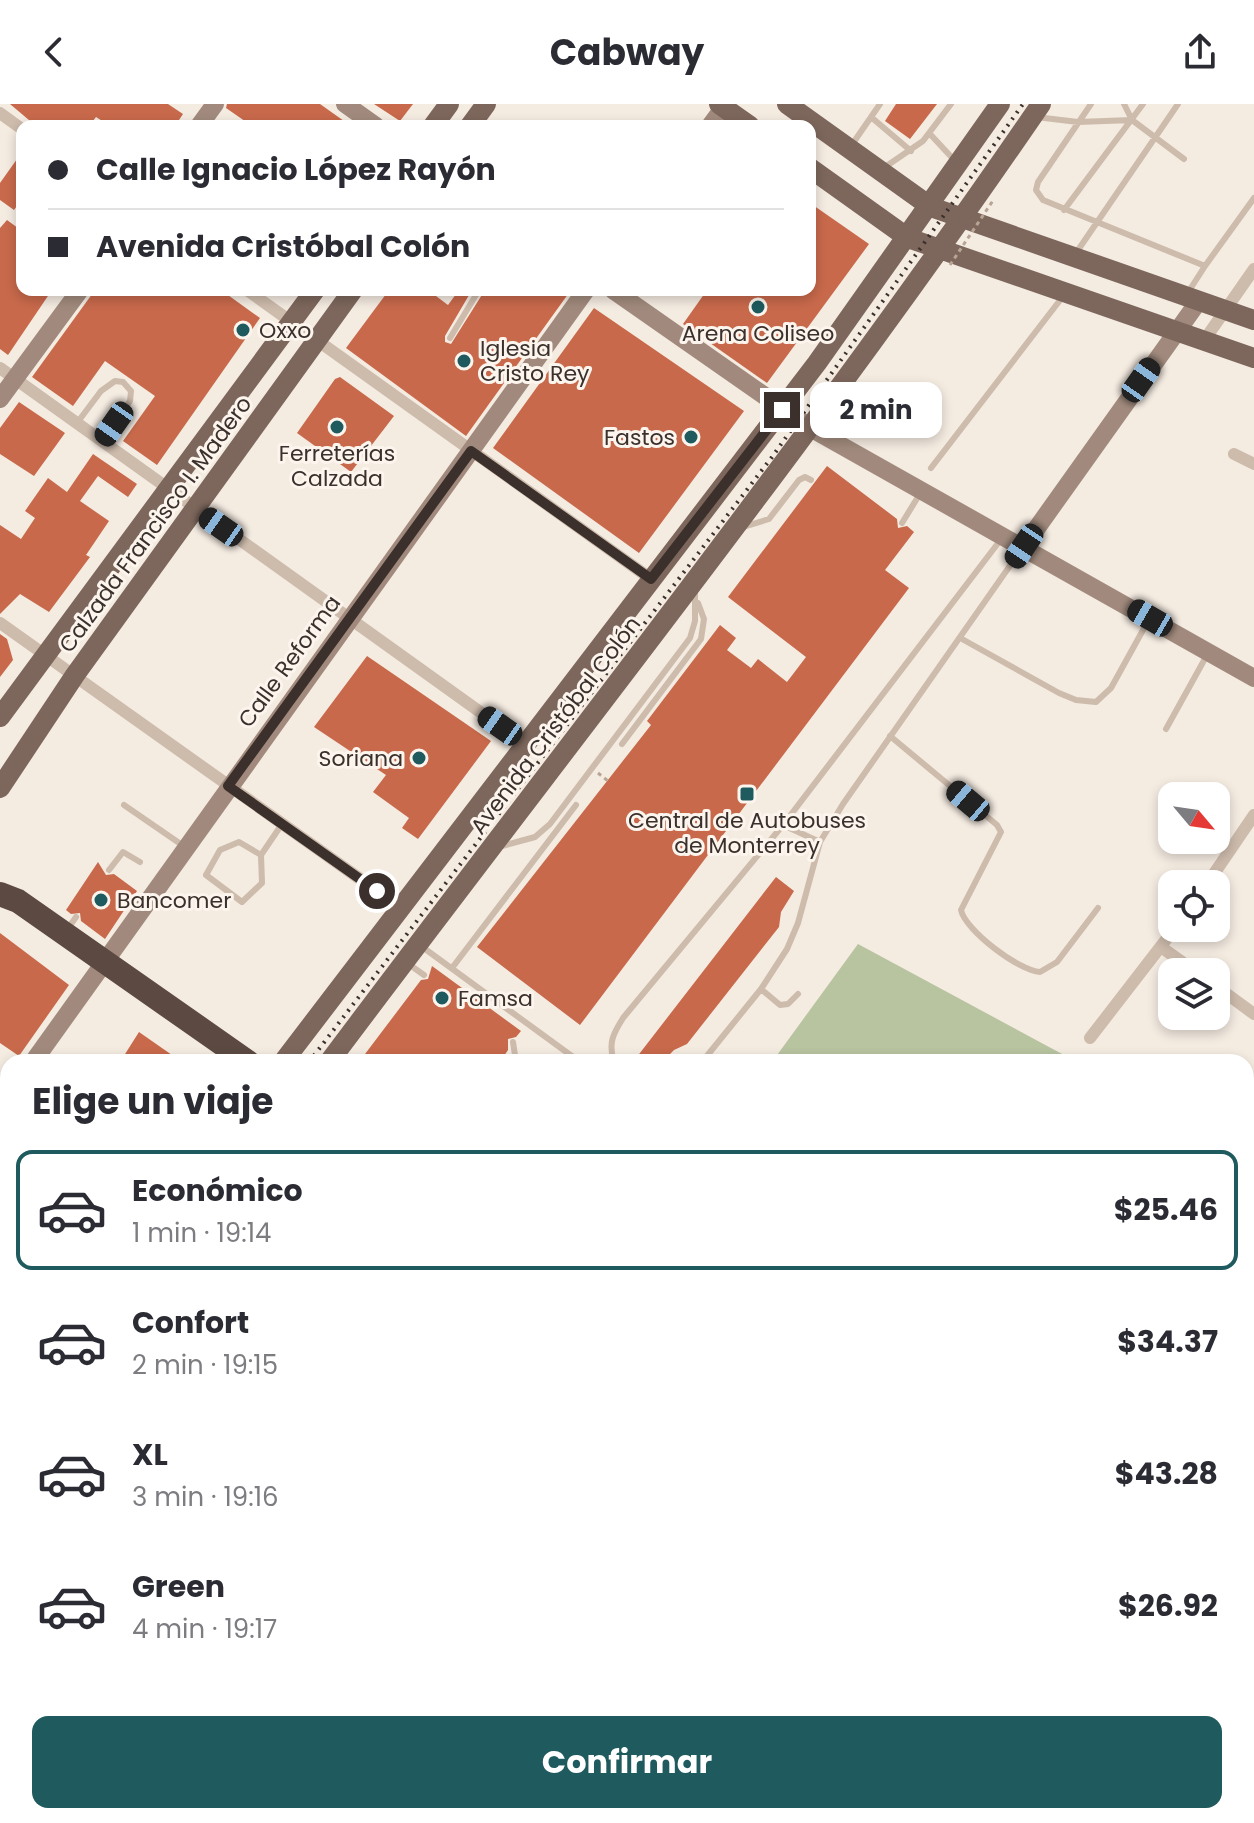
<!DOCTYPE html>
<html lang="es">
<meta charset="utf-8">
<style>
:root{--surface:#fff;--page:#f7f7f7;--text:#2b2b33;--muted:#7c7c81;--line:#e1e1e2;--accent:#1f5a5e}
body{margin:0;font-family:Poppins,sans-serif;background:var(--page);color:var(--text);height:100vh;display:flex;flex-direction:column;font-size:30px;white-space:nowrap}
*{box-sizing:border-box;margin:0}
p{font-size:26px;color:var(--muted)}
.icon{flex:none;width:44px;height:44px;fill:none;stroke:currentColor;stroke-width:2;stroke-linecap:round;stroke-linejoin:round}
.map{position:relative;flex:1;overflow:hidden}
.panel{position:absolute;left:0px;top:950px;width:1254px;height:770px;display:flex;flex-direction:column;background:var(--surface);border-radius:24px 24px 0 0;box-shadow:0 4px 12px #0003}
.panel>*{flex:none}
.top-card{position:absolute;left:16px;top:16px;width:800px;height:176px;border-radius:16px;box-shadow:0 4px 12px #0003;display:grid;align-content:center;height:176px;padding:0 32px;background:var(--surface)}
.needle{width:52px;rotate:119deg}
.buttons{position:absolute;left:1158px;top:678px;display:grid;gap:16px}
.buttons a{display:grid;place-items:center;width:72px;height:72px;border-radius:16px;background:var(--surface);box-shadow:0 4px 12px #0003;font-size:40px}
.end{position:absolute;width:36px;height:36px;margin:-18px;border:10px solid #3b302b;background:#fff;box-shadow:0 0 0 4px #fff}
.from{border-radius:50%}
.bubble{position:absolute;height:56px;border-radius:16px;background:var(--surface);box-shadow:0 4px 12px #0003;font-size:26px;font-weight:700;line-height:56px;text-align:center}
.car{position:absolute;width:24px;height:48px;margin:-24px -12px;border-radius:10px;box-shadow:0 0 6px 2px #0007;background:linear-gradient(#222 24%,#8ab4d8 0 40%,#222 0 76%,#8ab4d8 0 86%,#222 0)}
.top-card b{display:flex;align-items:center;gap:28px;height:76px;font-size:30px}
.top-card b+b{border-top:2px solid var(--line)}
.top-card i{width:20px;height:20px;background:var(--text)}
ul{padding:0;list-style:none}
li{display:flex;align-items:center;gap:24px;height:120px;margin:0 16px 12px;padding:0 16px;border:4px solid transparent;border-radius:16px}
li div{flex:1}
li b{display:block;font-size:30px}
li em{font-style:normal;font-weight:700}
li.selected{border-color:var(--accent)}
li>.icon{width:72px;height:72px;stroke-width:1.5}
h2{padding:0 32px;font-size:36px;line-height:96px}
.button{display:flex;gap:16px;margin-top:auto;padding:16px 32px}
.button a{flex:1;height:92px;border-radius:16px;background:var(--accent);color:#fff;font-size:32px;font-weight:700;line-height:92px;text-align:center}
header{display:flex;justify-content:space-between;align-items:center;height:104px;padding:0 32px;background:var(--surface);font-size:36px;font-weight:700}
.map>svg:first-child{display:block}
.green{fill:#b8c4a0}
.building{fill:#c8694b}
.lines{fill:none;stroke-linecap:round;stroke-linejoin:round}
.path{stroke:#b9a596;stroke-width:3;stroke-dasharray:4 4;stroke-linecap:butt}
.lane{stroke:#cdbbac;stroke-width:6}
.street{stroke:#cdbbac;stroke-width:12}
.secondary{stroke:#a18a7d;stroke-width:18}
.primary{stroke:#7d675c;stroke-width:20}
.highway{stroke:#5c4a42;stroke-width:24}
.rail{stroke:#3b302b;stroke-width:4;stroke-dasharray:2 6;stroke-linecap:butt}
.path-bridge{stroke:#b9a596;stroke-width:3;stroke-dasharray:4 4;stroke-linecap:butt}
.route{stroke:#3b302b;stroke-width:10}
.poi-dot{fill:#1f5a5e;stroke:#fbf5ee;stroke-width:3}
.labels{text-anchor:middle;stroke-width:6;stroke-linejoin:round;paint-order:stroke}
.poi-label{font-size:22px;fill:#3b302b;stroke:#fbf5ee;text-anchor:start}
.street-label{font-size:22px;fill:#3b302b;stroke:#fbf5ee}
</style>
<header><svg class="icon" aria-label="back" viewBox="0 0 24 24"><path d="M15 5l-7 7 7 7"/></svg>Cabway<svg class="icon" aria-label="share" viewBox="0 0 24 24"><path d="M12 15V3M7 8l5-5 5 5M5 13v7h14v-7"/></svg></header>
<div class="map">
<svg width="1254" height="1719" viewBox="0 0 1254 1719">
<rect width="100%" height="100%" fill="#f4ebe1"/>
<path class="green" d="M858,840l219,118h-305z"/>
<path class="building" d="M10,0h158l15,10 -8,12h-65l-14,-9 -7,9h-53z
M227,0h93l31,22h-99l-26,-18z
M374,0h39l-13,17z
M896,0h41l-27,35 -25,-18z
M22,48v47l-8,11 -14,-10v-17z
M810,99l59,41 -102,139 -84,-59 24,-34h103z
M7,116l15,11v59h30l-44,65 -8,-6v-121z
M95,186h126l39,28 -103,147 -34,-24 32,-45 -50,-35 -32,45 -41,-29z
M389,186h39l20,15 11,-15h13l-27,46v6l6,2 34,-54h86l-105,146 -120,-88z
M594,204l150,103 -105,142 -146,-105z
M340,273l54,39 -43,56 -54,-39 38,-54z
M19,298l46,31 -31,43 -34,-22v-26z
M93,350l44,30 -9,13 -30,-21 -18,25 29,20 -23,34 4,2 -41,55 -29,-18 -20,20v-89l21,14 14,-21 -10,-7 23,-33 19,14z
M827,362l70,53 1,9 9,-2 7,6 -29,38 24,18 -329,437 -103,-78 174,-222 -4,-4 73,-96 16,13 -9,12 24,18 7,-9 29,23 19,-25 -78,-60z
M0,530l7,5 6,21 -13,17z
M367,552l124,85 -73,98 -16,-11 7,-10 -36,-26 13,-17 -72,-48z
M98,758l8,13 8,-1 23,17 -32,48 -24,-18 -1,-8 -9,1 -5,-4z
M776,773l18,14 -13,21 -2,15 -92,117 -13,6 -12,12h-29z
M0,829l69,52 -50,71 -19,-13z
M432,862l89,65 -5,6 -8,2v11l-8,12h-141l62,-82 7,-1z
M139,928l43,30h-62z"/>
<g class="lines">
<path class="path" d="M598,669l10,8"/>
<path class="lane" d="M1091,0l-53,78 -2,8 7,10 162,66 49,-68
M1124,0l8,16 52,39
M871,13l40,34
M1036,13l42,5 54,-2
M930,30l26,28
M851,42l29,-42
M885,63l38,-26 28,-37
M1064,106l79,-106
M1076,149l102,-149
M1187,190l18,-28
M450,234l29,-48
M77,319l24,-32 14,-10 8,1 8,9 -1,10 -28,40
M931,364l133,-173
M902,419l19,-31
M740,424l29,-9 30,-39 6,-3 6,3
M962,535l97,54 17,7 20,2 15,-14 37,-67
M1166,625l41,-74
M890,632l107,89 4,7 -40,78c4,20 58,61 79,62l17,-10 41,-54
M622,640l79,-105 3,-20 -6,-16
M124,701l61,42
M783,721l37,17
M502,742l33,-9 15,-13 140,-186 5,-17v-32
M261,751l-22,-13 -19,8 -14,25 36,27 20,-19 -1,-28 21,-31
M109,766l14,-18 17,10
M67,826l9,-13
M421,842l159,116
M407,859l17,12
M452,864l124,-163
M761,885l19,16 8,-1 10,-10
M513,938l3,20
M614,958c-6,-19 -1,-28 9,-44l160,-193 219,-287
M702,958l59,-73 26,-40 11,-26 22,-81 23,-38 178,-254
M0,1515l8,-12"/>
<path class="street" d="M0,9l22,16
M247,186l404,289
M1203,238l51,-73
M0,264l525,376
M1234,350l20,10
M0,519l401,285
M1207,780l47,-69
M1161,843l35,25
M1216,882l38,28
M1090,934l85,-110
M0,1294l8,6
M1246,1505l8,-12
M0,1546l8,6
M230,1712l9,7
M586,1712l10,7
M7,1719l5,-7
M141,1719l5,-7
M376,1719l4,-7
M624,1719l4,-7"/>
<path class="secondary" d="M345,0l31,22
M199,22l16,-22
M710,22l16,-22
M613,186l199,139 442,249
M0,295l80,-109
M1024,442l174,-244
M33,958l553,-772
M0,1007l8,-12
M1246,1123l8,-13
M869,1719l4,-7"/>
<path class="primary" d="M719,0l31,22
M787,0l144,103 323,113
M433,22l16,-22
M470,22l16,-22
M810,64l98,70 346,120
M0,613l315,-427
M0,684l75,-113 278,-385
M283,958l534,-699 183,-259
M329,958c239,-319 487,-629 712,-958
M0,1353l8,-11
M0,1414l8,-12"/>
<path class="highway" d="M0,790l18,7 230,161
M0,1021l8,6
M1088,1712l13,7
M1165,1712l12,7"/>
<path class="rail" d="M309,958l463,-605 251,-353
M0,1399l8,-11"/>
<path class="path-bridge" d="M950,161l44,-66"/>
</g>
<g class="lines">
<path class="route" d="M377,787l-149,-105 243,-335 180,128 131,-169"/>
</g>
<g class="poi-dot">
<circle cx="758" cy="203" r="8"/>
<circle cx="243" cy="226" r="8"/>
<circle cx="464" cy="257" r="8"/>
<circle cx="337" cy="323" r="8"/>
<circle cx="691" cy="333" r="8"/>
<circle cx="419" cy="654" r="8"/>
<rect x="739" y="682" width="16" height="16" rx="4"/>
<circle cx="101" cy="796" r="8"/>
<circle cx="442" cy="894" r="8"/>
</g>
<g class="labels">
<g class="poi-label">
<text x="259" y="234">Oxxo</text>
<text x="758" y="237" text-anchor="middle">Arena Coliseo</text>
<text x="480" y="252">Iglesia<tspan x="480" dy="25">Cristo Rey</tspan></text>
<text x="675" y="341" text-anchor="end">Fastos</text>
<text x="337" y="357" text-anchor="middle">Ferreterías<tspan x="337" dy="25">Calzada</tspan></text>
<text x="403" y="662" text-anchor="end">Soriana</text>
<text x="747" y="724" text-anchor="middle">Central de Autobuses<tspan x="747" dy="25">de Monterrey</tspan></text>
<text x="117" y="804">Bancomer</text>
<text x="458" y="902">Famsa</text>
</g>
<g class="street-label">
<text transform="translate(155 420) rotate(-54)" y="8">Calzada Francisco I. Madero</text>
<text transform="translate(289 557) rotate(-54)" y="8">Calle Reforma</text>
<text transform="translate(555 621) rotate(-53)" y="8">Avenida Cristóbal Colón</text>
</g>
</g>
</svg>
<div class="buttons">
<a><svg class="needle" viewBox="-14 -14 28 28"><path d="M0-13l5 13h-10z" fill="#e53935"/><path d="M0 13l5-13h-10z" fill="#7c7c81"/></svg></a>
<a><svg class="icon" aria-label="locate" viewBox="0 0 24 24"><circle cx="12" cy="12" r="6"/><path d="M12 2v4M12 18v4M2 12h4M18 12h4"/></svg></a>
<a><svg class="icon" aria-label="layers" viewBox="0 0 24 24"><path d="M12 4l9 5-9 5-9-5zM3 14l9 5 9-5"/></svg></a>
</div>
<i class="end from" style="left:377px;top:787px"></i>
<i class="end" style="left:782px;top:306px"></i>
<div class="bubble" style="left:810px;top:278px;width:132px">2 min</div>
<i class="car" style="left:1141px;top:276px;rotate:35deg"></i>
<i class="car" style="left:114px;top:320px;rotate:215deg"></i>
<i class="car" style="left:221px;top:423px;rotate:305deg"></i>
<i class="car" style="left:1024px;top:442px;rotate:214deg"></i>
<i class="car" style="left:1150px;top:514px;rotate:300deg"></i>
<i class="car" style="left:500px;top:622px;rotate:305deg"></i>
<i class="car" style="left:968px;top:697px;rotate:310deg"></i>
<div class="top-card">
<b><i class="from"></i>Calle Ignacio López Rayón</b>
<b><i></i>Avenida Cristóbal Colón</b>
</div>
<section class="panel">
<h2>Elige un viaje</h2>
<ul>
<li class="selected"><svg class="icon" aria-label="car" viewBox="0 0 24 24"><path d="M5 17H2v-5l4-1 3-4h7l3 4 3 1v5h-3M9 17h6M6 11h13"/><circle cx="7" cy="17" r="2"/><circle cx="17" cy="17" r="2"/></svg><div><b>Económico</b><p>1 min · 19:14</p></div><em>$25.46</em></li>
<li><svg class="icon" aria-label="car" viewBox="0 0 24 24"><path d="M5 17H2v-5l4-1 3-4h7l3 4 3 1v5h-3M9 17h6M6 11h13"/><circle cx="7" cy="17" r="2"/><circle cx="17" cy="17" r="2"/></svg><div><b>Confort</b><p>2 min · 19:15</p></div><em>$34.37</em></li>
<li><svg class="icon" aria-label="car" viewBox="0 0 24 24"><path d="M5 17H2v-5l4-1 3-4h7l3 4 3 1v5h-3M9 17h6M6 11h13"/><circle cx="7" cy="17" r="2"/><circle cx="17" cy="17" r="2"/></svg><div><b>XL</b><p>3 min · 19:16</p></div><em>$43.28</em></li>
<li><svg class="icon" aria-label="car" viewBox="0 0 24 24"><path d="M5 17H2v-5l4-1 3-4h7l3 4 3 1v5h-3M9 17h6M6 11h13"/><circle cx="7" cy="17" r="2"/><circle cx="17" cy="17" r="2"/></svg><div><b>Green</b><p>4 min · 19:17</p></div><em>$26.92</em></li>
</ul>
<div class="button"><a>Confirmar</a></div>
</section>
</div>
